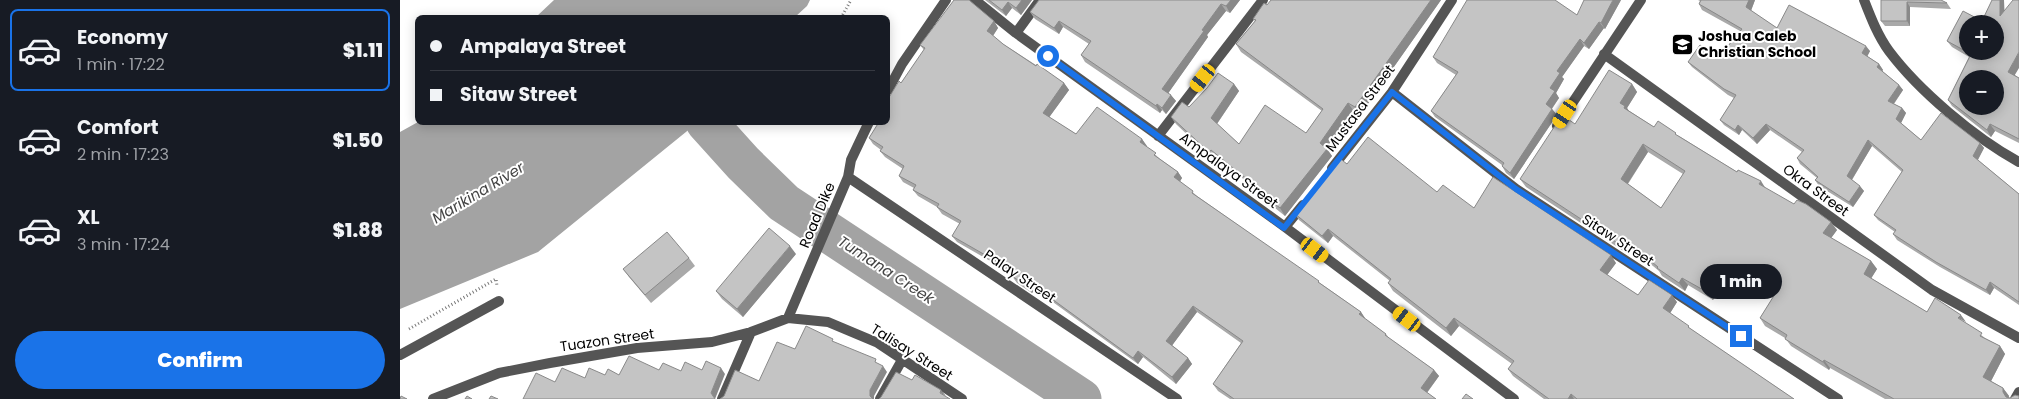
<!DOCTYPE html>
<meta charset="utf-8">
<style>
:root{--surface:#171b24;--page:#242831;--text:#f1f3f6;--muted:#9ea1a6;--line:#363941;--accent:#1a73e8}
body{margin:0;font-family:Poppins,sans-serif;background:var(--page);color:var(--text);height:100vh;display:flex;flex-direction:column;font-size:19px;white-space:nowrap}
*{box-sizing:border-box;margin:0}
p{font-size:16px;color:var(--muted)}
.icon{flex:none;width:28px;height:28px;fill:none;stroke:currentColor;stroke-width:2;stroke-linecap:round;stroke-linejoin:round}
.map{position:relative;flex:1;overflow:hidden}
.drawer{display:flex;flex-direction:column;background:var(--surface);width:400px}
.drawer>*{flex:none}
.banner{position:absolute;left:15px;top:15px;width:475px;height:110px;border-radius:8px;box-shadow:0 2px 12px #0003;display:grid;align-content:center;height:110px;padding:0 15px;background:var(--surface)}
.controls{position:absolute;left:1559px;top:15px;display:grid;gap:10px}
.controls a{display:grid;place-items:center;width:45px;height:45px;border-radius:50%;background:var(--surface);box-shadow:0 2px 12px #0003;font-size:25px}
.end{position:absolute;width:22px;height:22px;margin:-11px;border:6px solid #1a73e8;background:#fff;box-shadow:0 0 0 2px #fff}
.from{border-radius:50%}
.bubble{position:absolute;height:35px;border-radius:18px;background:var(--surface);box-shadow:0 2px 12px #0003;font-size:16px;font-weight:800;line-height:35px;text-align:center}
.car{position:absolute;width:15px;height:30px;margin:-15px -8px;border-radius:6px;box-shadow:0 0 4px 1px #0007;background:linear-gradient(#f5c518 24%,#345 0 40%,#f5c518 0 76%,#345 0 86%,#f5c518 0)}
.banner b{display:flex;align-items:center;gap:18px;height:48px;font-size:19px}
.banner b+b{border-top:1px solid var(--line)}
.banner i{width:12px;height:12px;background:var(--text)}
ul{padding:9px 0 0;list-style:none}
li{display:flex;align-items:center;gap:15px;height:82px;margin:0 10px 8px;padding:0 5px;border:2px solid transparent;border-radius:8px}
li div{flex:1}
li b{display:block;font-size:19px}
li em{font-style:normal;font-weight:800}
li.on{border-color:var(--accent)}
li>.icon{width:45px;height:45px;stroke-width:1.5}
.primary-button{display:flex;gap:10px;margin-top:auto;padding:10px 15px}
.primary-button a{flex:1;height:58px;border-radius:30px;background:var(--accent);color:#fff;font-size:20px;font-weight:800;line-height:58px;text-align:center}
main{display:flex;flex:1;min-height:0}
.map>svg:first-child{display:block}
.water{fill:#a3a3a3}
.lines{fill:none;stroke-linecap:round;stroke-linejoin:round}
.river{stroke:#a3a3a3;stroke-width:41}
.path{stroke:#777;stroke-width:3;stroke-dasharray:1 2.5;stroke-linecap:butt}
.street{stroke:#555;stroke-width:10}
.wall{fill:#a9a9a9;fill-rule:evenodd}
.shaded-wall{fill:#898989}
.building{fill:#c4c4c4;stroke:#898989;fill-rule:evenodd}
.route{stroke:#1a73e8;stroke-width:6}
.labels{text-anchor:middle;stroke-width:4;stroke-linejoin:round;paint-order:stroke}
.poi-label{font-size:14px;font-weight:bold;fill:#000;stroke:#fff;text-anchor:start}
.street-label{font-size:14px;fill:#000;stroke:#fff}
.water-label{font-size:15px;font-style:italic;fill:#444;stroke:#fff}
</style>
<main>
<section class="drawer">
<ul>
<li class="on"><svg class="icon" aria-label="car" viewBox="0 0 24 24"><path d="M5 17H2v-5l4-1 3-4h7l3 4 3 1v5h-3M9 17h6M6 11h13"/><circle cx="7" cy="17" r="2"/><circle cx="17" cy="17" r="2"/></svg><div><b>Economy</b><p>1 min · 17:22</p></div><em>$1.11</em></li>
<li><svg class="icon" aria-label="car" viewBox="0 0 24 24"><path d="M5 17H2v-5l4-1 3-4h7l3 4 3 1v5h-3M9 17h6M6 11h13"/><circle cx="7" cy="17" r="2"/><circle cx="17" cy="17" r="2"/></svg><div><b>Comfort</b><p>2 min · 17:23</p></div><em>$1.50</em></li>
<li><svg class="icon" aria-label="car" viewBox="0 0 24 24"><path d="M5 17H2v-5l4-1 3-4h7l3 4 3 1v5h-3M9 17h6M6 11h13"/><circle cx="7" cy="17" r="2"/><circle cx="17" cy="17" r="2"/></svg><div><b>XL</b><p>3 min · 17:24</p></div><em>$1.88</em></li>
</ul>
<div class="primary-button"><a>Confirm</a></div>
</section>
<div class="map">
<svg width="1619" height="399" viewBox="0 0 1619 399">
<rect width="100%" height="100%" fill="#fff"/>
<path class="water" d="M154,0h256l-3,6 -12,11h-259z
M18,122h279v1l-159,129 -138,57v-177z"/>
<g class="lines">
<path class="river" d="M306,122l37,41 41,40 297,196"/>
<path class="path" d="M441,18l10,-18
M9,329l87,-50 1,7"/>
<path class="street" d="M575,0l41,33 269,194 229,172
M1464,0c7,18 14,36 25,51 30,40 86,87 130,111
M616,33l24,-33
M1204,54l328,236 87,48
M488,90l14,-26 44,-64
M992,92l124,97 322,210
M1157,126l84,-126
M758,136l105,-136
M932,168l60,-76 60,-92
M448,177l329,222
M885,227l18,-22
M388,318l60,-141 3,-17 18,-38
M0,355l99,-54
M33,399l66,-26 51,-10 87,-15 75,-6 39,-10 37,-14 40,4 50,21 84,56
M322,399l29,-67
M480,399l22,-39
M1615,399l4,-7"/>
</g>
<path class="wall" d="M585,0h47l-11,15 -9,-7 -6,8z
M840,0l-10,13 -4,-2 -19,24 1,2 -40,56 8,8 -10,13 -4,-4 -2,3 -75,-51 -4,-7 8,-11 -26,-17 -4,7 -24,-15 -5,-7z
M1041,0l-81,115 -7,-5 -27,38 6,8 -47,60 -34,-27 -4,-7 -31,-25 -2,3 -38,-36 -5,-7 63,-33 5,7 -22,33 22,20 67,-11 16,-22 -81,-59 -5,-8 19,-23 -2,-2 14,-14z
M1221,0l-16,29 -1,-1 -15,21 -5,-3 -22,31 2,2 -8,14 3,5 -7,11 5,6 -43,64 -8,-6 -4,-7v-1l-67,-48 -4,-6 25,-36 -19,-12 -4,-6 144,-42z
M1298,0h57l-4,11 26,17 93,23 -3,5 12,8 4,6 -1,1 17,14 4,5 -9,14 8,4 4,5 -5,10 20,17 59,3 4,5 -6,12 41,34v111l-25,-17 -4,7 -50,-28 -43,-27 -4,-6 2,-2 -17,-12 -4,-5 28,-43 -30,-26 -20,34 12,11 -11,16 -34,-21 -4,-6 2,-2 -17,-14 -3,-6 5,-6 -32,-22 -13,14 -15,-14 -3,5 -15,-10 -4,-5 14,-22 -6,-3 -36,-28 -4,-5 30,-4 22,-27 -38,-21 -3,-6 1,-3z
M1481,0l66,3 4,6 -41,-2v19h-25l-4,-5z
M1604,0v11l11,64 4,3v65l-24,-12 -4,6 -39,-31 -4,-6 21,-43 -17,-10 -5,-6 35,-20z
M594,21l4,7 -5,8 10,8 61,39 5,7 -20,27 27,17 66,5 4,7 14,13 18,13 4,6 -2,3 17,15 164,116 4,7 21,15 3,4 45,32 5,6 -12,17 9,6h-206l-12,-8 -5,-7 28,-41 -44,-31 -25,33 16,13 4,6 -16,20 -33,-27 -5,7 -103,-75 -3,4 -15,-10 -5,-7 1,-2 -56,-32 -5,-6 8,-12 -18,-10 -5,-7 -19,-11 -5,-6 1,-2 -11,-6 -4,-6 4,-7 -18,-12 -5,-6 1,-1 -8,-6 -4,-6 19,-16 13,-39 23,-33 -4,-5z
M1232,84l5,8 -10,16 1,2 26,17 25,9 58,36 100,58 -6,8 40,23 6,8 -6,9 56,34 39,11 19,15 15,8 5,8 -14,27 12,7 6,8v2l10,1h-134l-55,-31 -1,2 -38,-24 -6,-8 -20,-12 -5,-8 13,-20 -45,-25 -15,27 -25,-15 -3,6 -23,-15 -3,-5 -30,-25 -4,6 -99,-65 -6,-8 55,-55zM1248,152l35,22 -22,34 -33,-24z
M947,164l90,28 37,16 142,55 -9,12 31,20 39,7 -7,11 22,17 102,69h-250l-31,-23 -5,-7 4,-5 -53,-38 -8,10 -58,-45 -5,-8 2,-2 -57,-45 -5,7 -29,-23 -5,-7z
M396,254l-53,63 -21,-18 -6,-8z
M289,258l6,8 -44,37 -22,-26 -6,-8z"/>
<path class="shaded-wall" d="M622,0h10l-11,15 -5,-7z
M831,0h9l-10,13 -4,-7z
M1031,0h10l-81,115 -5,-8z
M1213,0h8l-16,29 -4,-6z
M1349,0h6l-5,13 -4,-6z
M1600,0h4l1,23 -5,-7z
M608,2l4,6 -6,8 -4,-6z
M1507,2l3,5v19l-3,-5z
M821,4l5,7 -19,24 1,2 -41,58 -5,-6 40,-59z
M594,21l4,7 -6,9 -5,-6z
M659,21l4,6 -4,7 -5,-6z
M1199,22l5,6 -15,21 -5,-6z
M1180,39l4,7 -22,31 2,2 -8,14 3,5 -9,13 -4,-7 4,-16 7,-17z
M1466,46l4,5 -4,8 -4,-6z
M1619,52v16l-6,10 -5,-6z
M1479,64l4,6 -2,3 -4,-6z
M664,83l5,7 -21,29 -5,-6z
M834,84l5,7 -23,34 -5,-7z
M1232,84l5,8 -10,16 4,6 -1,2 -10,-13z
M1499,85l4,5 -11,16 -4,-5z
M771,95l5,6 -10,13 -4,-6z
M948,103l5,7 -28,40 -5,-7z
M757,104l5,6 -2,3 -4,-7z
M1502,108l4,5 -6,12 -4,-6z
M1152,109l5,6 -43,64 -4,-6z
M1366,124l4,6 -13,14 -4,-6z
M1590,124l5,7 -4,6 -4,-7z
M1338,125l4,5 -3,5 -4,-5z
M742,139l5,7 -2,2 -5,-6z
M1468,140l4,6 -21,35 -4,-5z
M1580,143l4,5 -7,13 -4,-5z
M1243,144l5,8 -22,34 -5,-7z
M927,149l5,7 -47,60 -5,-8z
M778,172l4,6 -3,5 -5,-6z
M1361,181l5,8 -7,-5z
M1460,186l4,5 -11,16 -4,-5z
M1431,222l6,8 -8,11 -6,-8z
M928,229l5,7 -5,7 -6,-7z
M1223,238l6,8 -4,6 -6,-8z
M390,246l6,8 -53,63 -6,-8z
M1211,255l5,8 -11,15 -5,-8z
M1471,261l6,8 -8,13 -5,-8z
M1322,265l6,8 -15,27 -6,-8z
M1282,278l6,7 -3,6 -6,-8z
M1590,282l4,6 -4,7 -4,-5z
M630,283l5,6 -3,4 -4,-6z
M1272,295l5,7 -8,13 -6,-7z
M793,306l4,6 -26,35 -5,-6z
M961,312l4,6 -2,3 -4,-7z
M1561,315l5,7 -8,-4z
M1054,318l5,8 -8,10 -5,-8z
M1600,346l5,8 -16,31 -6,-8z
M738,351l5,6 -5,7 -5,-6z
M788,358l4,6 -16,20 -4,-7z
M1424,360l6,8 -1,2 -6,-8z
M483,366l4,6 -13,24v3h-2l-2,-3v-6z
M321,368l4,6 -10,25 -4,-6z
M1034,370l5,6 -14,19 -4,-7z
M1603,388l6,8 -1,3h-1l-4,-7z
M541,390l5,6 -6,-3z
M1171,394l3,5h-6z"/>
<path class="building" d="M554,0h15l25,21 -7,10 3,2 13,11 33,22 1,-2 27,19 -21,30 33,21 21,-27 45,32 -2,3 16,11 -2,2 24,17 -4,5 19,14 -1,2 127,88 -1,1 43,30 -2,2 27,20 -1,1 49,35 -13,18 15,11h-202l-21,-15 30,-43 -50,-35 -27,35 22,17 -16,19 -34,-26 -5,7 -103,-75 -2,4 -16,-11 3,-4 -63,-36 9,-15 -24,-14 2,-3 -26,-14 3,-5 -17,-9 5,-10 -24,-15 3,-4 -14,-9 10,-16h9v-23l11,-18 2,2 24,-35 -5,-3z
M589,0h33l-6,8 -8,-6 -6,8z
M639,0h192l-5,6 -5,-2 -19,26 2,1 -42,58 9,6 -9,13 -5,-4 -1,2 -75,-51 10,-14 -32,-20 -5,7 -24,-16z
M871,0h160l-76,107 -7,-4 -28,40 7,6 -47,59 -34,-27 2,-1 -37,-30 -2,2 -38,-35 11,-15 7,5 18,-19 11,-15 16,11 -23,34 28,26 26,-39 41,28 17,-24 -87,-65 20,-24 -3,-1 11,-16 3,2z
M1067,0h88l22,15 7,-15h29l-12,23 -2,-1 -15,21 -4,-4 -23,32 3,2 -10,15 5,3 -9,13 6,5 -42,64 -8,-7 2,-3 -73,-52 27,-39 -25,-15z
M1301,0h48l-3,7 31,21 12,-23 77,41 -4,7 17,11 -2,3 22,18 -11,16 14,7 -6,11 25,21 20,-27 39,30 -7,13 46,38v108l-29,-20 -4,8 -50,-28 -43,-28 3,-4 -22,-15 29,-45 -35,-30 -21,36 13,10 -11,16 -34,-22 3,-3 -21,-19 7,-8 -38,-26 -13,14 -15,-13 -3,5 -15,-10 16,-25 -12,-6 -36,-27 12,-17 18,13 24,-29 -43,-25z
M1481,0h60l6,3 -40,-1v19h-26z
M1592,0h8v16l13,-16h6v52l-11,20 11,6v61l-29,-15 -3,6 -39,-30 23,-46 -24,-13 16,-30 19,10zM1568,24h27v27h-27zM1568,79h27v27h-27z
M1209,70l23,14 -12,19 5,3 -1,2 30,19 4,-6 18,12 -1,1 62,38 1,-2 23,11 -2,3 35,20 3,-4 9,4 25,18 -8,11 48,28 -7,13 63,38 8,-14 26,17 -3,3 24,15 -2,3 20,10 -17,31 20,11v4l3,5 4,1 5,-3 4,1v3h-125l-70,-39 -1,2 -38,-23 2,-4 -27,-17 15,-24 -53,-29 -15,27 -25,-14 -3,5 -22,-15 1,-1 -35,-29 -4,6 -99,-65 42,-64 13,9zM1243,144l42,27 -24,37 -40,-29z
M968,137l69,55 6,-7 31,23 19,-31 118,78 -11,15 38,25 11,-15 23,15 -9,13 26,18 -1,1 106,72h-217l-6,-5 -3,5h-19l-41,-30 6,-8 -60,-43 -8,10 -58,-45 3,-4 -63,-50 -6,7 -28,-23 44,-56 9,7z
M369,228l21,18 -53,63 -21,-18z
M267,232l22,26 -44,37 -22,-26z
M406,326l27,13 -1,2 44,18 -1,3 8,4 -13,24v6l3,3h-153l4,-3 11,-26 24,11 18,-39 18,7z
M229,356l30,14 4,-7 18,8 4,-9 17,8 4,-9 15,7 -10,25 4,6h-192l13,-26 19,9 7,-14 23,10 4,-10 16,7 3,-6 11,6z
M496,372l16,8 3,-5 26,15 -1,3 10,6h-71l2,-2z
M1066,394l7,5h-11z
M1,396l6,3h-7z
M67,396l5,3h-7z
M91,396l7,3h-9z"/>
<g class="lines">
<path class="route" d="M648,56l236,172 108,-136 124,97 225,147"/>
</g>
<defs>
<symbol id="school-square" viewBox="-11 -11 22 22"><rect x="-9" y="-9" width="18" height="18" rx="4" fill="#000" stroke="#fff"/><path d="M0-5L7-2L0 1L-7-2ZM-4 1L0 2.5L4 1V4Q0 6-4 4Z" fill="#fff"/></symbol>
</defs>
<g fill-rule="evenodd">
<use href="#school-square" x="1270" y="32" width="25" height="25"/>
</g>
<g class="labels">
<g class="poi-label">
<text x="1298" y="41">Joshua Caleb<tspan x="1298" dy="16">Christian School</tspan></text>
</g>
<g class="street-label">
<text transform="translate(960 108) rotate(-53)" y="5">Mustasa Street</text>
<text transform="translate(829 170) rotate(36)" y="5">Ampalaya Street</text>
<text transform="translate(1416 190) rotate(36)" y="5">Okra Street</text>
<text transform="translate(417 215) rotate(-67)" y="5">Road Dike</text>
<text transform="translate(1218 240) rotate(33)" y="5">Sitaw Street</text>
<text transform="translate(620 276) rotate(34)" y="5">Palay Street</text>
<text transform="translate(207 340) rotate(-8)" y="5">Tuazon Street</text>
<text transform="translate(512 352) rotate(32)" y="5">Talisay Street</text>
</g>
<g class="water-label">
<text transform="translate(78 193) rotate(-31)" y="5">Marikina River</text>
<text transform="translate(486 270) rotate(33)" y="5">Tumana Creek</text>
</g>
</g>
</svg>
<div class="controls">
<a>+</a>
<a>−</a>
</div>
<i class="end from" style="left:648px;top:56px"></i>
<i class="end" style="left:1341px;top:336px"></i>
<div class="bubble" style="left:1300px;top:264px;width:82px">1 min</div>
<i class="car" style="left:803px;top:78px;rotate:218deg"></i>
<i class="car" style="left:1165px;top:114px;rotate:213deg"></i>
<i class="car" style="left:915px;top:250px;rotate:127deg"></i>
<i class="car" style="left:1007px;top:319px;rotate:307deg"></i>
<div class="banner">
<b><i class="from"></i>Ampalaya Street</b>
<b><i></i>Sitaw Street</b>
</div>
</div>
</main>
